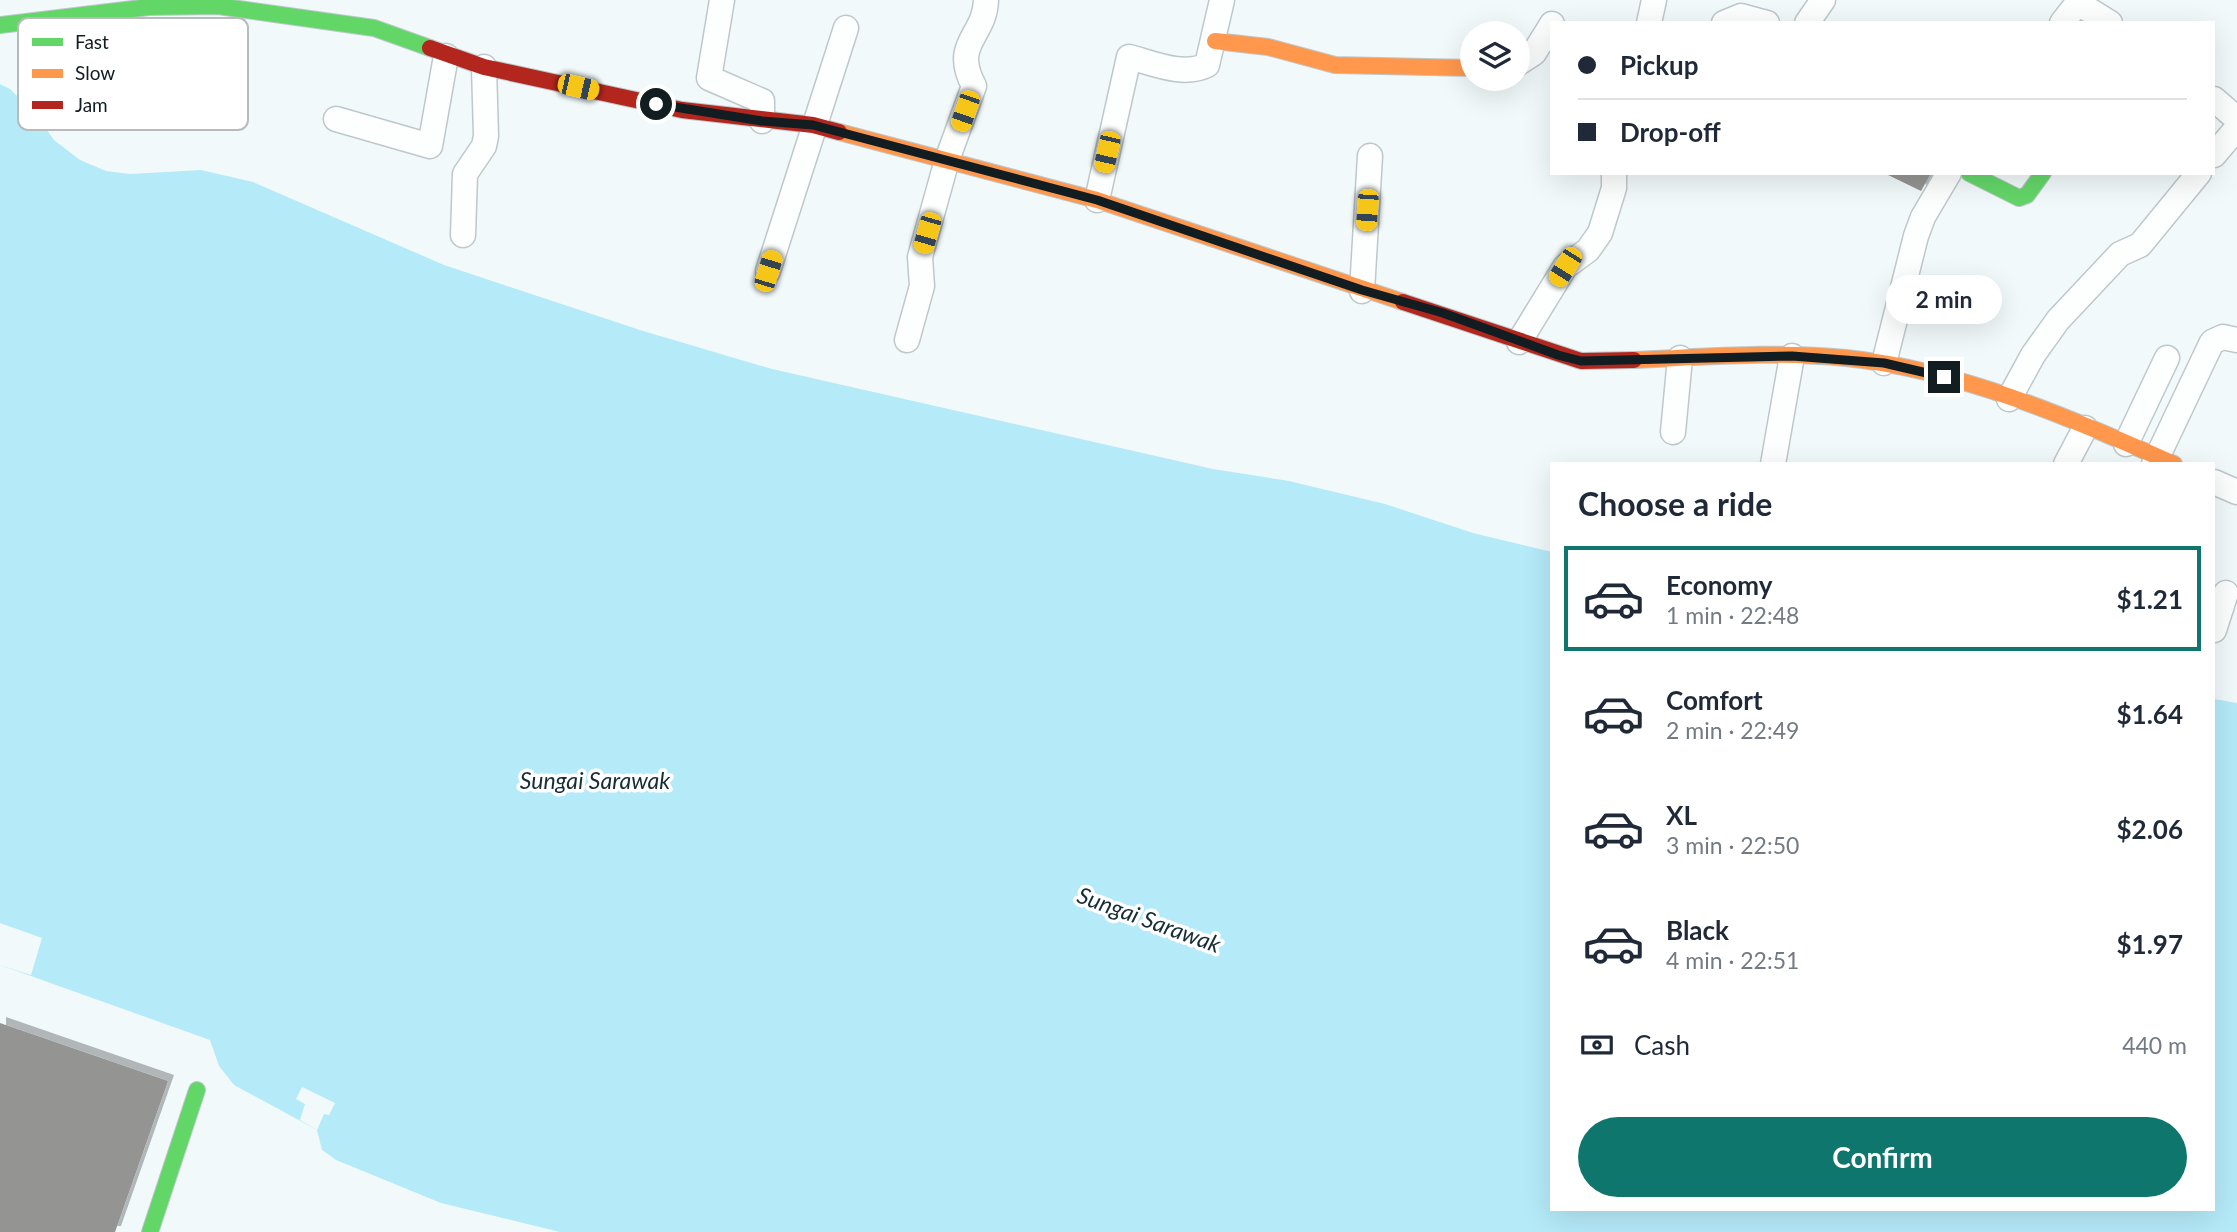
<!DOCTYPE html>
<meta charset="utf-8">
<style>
:root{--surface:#fff;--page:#f2f2f3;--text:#1f2937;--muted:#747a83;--line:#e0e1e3;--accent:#0f766e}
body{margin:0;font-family:Lato,sans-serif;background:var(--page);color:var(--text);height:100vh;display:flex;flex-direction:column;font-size:26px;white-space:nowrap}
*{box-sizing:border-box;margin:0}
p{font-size:23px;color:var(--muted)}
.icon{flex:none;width:38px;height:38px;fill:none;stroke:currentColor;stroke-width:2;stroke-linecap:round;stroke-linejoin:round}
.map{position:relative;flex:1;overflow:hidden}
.side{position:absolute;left:1550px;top:462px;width:665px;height:749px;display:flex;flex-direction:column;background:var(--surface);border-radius:0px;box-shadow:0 7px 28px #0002}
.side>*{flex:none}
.top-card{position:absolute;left:1550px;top:21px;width:665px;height:154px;border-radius:0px;box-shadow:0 7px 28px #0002;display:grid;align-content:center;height:154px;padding:0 28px;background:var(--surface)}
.fabs{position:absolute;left:1460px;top:21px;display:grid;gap:14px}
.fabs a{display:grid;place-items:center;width:70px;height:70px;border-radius:50%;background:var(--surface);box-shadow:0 7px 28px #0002;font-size:35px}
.end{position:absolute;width:32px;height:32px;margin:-16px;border:9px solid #111d20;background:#fff;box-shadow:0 0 0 4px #fff}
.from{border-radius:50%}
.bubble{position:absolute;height:49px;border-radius:24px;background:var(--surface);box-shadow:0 7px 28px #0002;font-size:23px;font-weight:700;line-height:49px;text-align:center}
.car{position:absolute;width:21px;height:42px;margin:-21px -10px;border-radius:9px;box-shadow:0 0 5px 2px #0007;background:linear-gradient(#f5c518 24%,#345 0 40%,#f5c518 0 76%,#345 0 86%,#f5c518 0)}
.top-card b{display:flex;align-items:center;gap:24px;height:66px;font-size:26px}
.top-card b+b{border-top:2px solid var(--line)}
.top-card i{width:18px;height:18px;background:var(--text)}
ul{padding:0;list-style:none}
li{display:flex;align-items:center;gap:21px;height:105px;margin:0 14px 10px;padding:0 14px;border:4px solid transparent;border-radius:0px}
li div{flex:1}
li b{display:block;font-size:26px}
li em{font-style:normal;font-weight:700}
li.on{border-color:var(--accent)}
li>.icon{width:63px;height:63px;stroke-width:1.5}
h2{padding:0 28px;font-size:32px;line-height:84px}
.pay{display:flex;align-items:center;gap:18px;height:77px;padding:0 28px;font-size:26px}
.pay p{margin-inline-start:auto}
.button{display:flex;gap:14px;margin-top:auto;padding:14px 28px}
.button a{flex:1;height:80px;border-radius:42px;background:var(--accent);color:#fff;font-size:28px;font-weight:700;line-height:80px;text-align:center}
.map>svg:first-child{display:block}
.water{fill:#b5eaf9}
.pier{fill:#f2f9fb}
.building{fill:#949592;filter:url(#shadow)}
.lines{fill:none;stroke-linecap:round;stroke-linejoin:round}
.street-casing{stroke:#bec8ca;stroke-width:27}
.fast-casing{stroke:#bec8ca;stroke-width:18}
.slow-casing{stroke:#bec8ca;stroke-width:18}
.jam-casing{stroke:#bec8ca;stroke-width:18}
.street{stroke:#fdfefe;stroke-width:24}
.fast{stroke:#63d668;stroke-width:16}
.slow{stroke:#ff974d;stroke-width:16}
.jam{stroke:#b3261e;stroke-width:16}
.route{stroke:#111d20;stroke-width:9}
.labels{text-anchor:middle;stroke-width:7;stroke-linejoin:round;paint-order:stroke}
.water-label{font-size:23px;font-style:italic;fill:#162d34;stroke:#fff}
.key{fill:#fff;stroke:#b8bbbc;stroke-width:2}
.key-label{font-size:19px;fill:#111d20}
</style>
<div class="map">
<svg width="2237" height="1232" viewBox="0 0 2237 1232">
<defs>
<filter id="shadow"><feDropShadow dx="6" dy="-6" stdDeviation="0" flood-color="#0004"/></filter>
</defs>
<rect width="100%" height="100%" fill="#f2f9fb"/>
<path class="water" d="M0,84l10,5 26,26 18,25 26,20 26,11 24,3 71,-4 52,12 191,83 196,65 132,39 441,100 76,12 96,23 88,29 79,19v657h662v-510l23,4v529h-1677l-119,-29 -105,-43 -14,-10 -5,-20 -83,-45 -15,-19 -9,-26 -210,-75z"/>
<path class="pier" d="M0,923l42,15 -11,37 -31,-10z
M302,1087l33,16 -6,12 -5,-1 -7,16 -17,-10 5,-16 -9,-5z"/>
<path class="building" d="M1884,173h47l-10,18z
M0,1023l168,58 -53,151h-115z"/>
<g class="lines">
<defs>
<path id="street" d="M722,0l-13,78 53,23v20
M2078,3l32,20
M1649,23l5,-23
M1724,23l17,-7 26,7
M1807,23l16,-23
M2062,23l18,-23
M1517,64l17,-11 18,-29
M2214,99l23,20
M336,119l94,27 16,-90
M2214,155l23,-27
M1097,200l32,-143c24,6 54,20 78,8l15,-65
M463,235l2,-61 19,-28 2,-10 -2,-69
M768,271l78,-243
M1362,291l8,-135
M907,340l15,-54 -2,-29 27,-97 27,-74c-23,-43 11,-49 12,-86
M1519,342l46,-75 23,-17 12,-17 14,-45v-15
M1884,363l32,-127 7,-19 26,-44
M2009,399l24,-44 25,-35 62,-66 20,-9 59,-72
M1673,432l7,-74
M2126,444l41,-86
M1773,464l19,-108
M2066,464l19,-36
M2154,464l58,-122 11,-5 14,3
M2214,482l23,10
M2214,630l12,-37"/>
<path id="fast" d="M0,25l149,-18 69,-1 156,22 56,20
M1969,173l50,25 8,-3 16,-22
M150,1232l47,-142"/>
<path id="slow" d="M1215,41l53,6 67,18 137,3
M839,132l258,68 306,102
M1634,360c70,-3 142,-9 212,-2 115,12 224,60 328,106"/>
<path id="jam" d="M430,48l54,19 198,43 131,15 26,7
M1403,302l178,59 53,-1"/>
</defs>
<use href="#street" class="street-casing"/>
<use href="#fast" class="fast-casing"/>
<use href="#slow" class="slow-casing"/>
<use href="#jam" class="jam-casing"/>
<use href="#street" class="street"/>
<use href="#fast" class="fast"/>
<use href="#slow" class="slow"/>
<use href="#jam" class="jam"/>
</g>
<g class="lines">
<path class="route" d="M656,104l106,17 51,4 284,75 265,90 81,23 115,42 23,6 211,-5 92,7 60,14"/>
</g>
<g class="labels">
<g class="water-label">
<text x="595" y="789">Sungai Sarawak</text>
<text transform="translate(1149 920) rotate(20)" y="8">Sungai Sarawak</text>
</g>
</g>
<rect x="18" y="18" width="230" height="112" rx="10" class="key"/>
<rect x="32" y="38" width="31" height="8" fill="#63d668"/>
<rect x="32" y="69" width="31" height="9" fill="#ff974d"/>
<rect x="32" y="101" width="31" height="8" fill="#b3261e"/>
<g class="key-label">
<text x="75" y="49">Fast</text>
<text x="75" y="80">Slow</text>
<text x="75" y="112">Jam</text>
</g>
</svg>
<div class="fabs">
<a><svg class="icon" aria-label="layers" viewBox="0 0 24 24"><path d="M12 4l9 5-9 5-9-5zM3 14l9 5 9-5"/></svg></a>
</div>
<i class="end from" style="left:656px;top:104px"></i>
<i class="end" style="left:1944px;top:377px"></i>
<div class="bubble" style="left:1886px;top:275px;width:116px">2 min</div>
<i class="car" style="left:578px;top:87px;rotate:103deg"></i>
<i class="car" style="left:965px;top:111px;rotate:199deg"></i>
<i class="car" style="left:1107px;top:152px;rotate:193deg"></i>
<i class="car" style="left:1367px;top:210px;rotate:184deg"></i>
<i class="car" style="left:927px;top:233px;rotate:196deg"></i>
<i class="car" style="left:1565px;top:267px;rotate:212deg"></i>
<i class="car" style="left:768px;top:271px;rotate:17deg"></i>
<div class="top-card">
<b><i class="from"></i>Pickup</b>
<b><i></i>Drop-off</b>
</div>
<section class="side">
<h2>Choose a ride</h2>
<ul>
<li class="on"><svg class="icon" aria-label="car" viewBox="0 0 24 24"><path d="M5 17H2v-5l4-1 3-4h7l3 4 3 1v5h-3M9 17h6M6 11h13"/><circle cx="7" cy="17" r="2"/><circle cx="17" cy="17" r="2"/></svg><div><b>Economy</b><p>1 min · 22:48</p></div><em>$1.21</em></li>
<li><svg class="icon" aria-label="car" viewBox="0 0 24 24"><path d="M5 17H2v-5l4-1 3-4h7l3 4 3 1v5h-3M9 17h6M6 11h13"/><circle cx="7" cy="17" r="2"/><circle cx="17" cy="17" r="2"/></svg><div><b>Comfort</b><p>2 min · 22:49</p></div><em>$1.64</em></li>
<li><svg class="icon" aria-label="car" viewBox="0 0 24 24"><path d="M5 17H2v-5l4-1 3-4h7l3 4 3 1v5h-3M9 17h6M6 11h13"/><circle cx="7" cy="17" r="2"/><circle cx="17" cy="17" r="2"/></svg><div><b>XL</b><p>3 min · 22:50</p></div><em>$2.06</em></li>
<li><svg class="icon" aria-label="car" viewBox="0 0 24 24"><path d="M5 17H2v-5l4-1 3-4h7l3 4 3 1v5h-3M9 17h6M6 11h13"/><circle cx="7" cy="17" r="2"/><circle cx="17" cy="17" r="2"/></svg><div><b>Black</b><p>4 min · 22:51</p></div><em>$1.97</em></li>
</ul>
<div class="pay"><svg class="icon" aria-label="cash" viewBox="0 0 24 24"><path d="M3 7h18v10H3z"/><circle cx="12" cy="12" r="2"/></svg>Cash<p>440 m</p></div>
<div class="button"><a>Confirm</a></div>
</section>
</div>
